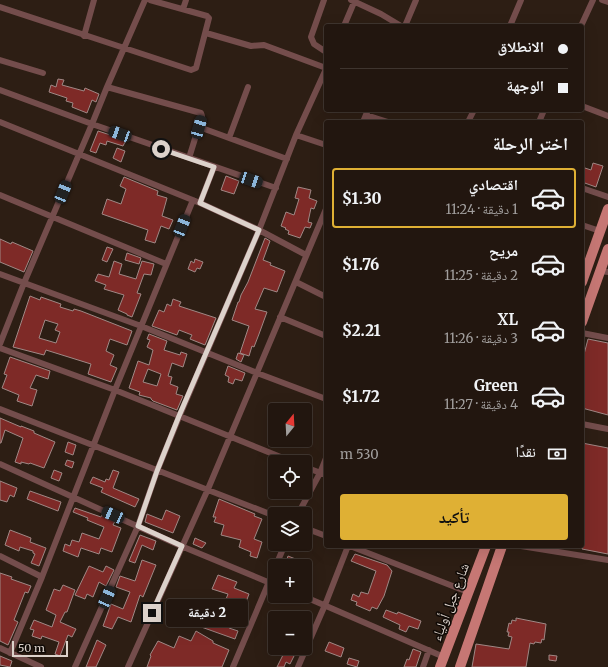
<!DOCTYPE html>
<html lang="ar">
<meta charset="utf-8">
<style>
:root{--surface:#22160f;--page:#2e231d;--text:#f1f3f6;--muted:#a29f9e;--line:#3f352f;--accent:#dfb034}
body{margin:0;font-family:Merriweather,"Noto Naskh Arabic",serif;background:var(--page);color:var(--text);direction:rtl;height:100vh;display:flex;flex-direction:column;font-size:15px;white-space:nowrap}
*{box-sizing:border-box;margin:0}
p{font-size:13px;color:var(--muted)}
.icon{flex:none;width:22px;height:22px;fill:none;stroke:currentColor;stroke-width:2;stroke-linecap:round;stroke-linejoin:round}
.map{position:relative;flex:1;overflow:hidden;direction:ltr}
.panel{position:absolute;left:324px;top:120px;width:260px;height:428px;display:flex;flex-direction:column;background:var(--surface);border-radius:4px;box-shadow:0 4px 16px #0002,0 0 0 1px var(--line);direction:rtl}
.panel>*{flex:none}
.hud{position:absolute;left:324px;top:24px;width:260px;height:88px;border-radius:4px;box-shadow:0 4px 16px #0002,0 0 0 1px var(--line);direction:rtl;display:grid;align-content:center;height:88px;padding:0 16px;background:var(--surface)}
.needle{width:26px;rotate:18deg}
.tools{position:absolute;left:268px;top:403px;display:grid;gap:8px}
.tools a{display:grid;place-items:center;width:44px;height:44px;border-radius:4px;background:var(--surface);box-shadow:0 4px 16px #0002,0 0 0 1px var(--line);font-size:20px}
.scale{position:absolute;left:12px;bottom:10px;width:56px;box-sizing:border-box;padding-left:4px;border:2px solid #dcd2cb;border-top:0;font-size:11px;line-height:14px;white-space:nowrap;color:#dcd2cb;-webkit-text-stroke:3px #100a06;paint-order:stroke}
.end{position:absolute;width:18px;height:18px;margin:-9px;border:5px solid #dcd2cb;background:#111;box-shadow:0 0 0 2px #111}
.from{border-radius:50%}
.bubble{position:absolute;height:28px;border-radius:4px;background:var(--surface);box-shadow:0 4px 16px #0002,0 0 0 1px var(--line);font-size:13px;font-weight:800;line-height:28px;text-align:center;direction:rtl}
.car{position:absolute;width:12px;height:24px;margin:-12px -6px;border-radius:5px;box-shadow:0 0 3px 1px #0007;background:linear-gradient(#222 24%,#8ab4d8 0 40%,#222 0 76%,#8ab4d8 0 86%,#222 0)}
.hud b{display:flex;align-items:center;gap:14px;height:38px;font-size:15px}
.hud b+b{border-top:1px solid var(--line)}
.hud i{width:10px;height:10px;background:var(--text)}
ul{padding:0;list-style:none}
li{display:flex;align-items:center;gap:12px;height:60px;margin:0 8px 6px;padding:0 8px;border:2px solid transparent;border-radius:4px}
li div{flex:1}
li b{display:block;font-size:15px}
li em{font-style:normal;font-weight:800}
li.active{border-color:var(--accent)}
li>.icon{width:36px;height:36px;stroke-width:1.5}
h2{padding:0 16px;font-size:18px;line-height:48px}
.pay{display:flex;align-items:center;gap:10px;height:44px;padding:0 16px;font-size:15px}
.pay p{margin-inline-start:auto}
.primary-button{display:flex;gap:8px;margin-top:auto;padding:8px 16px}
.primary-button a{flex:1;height:46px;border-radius:4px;background:var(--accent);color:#111;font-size:16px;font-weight:800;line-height:46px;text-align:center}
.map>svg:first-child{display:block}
.building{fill:#7e2a27;stroke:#a08885;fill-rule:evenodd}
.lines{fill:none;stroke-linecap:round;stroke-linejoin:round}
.street{stroke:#744d4c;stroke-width:6}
.primary{stroke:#c67774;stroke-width:10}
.route{stroke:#dcd2cb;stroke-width:5}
.labels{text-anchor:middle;stroke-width:3;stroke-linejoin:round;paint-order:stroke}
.street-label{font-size:14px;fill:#dcd2cb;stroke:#100a06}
</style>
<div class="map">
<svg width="608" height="667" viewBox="0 0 608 667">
<rect width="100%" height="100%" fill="#2d1e14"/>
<path class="building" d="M58,79l6,1 -2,5 22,6 1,-3 14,6 -3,8 -4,-2 -5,13 -15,-6 1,-4 -7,-2 1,-3 -18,-6 2,-7 5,2z
M98,131l28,9 -3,6 -16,-5 -1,4 -6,-2 -4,10 -6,-2z
M117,148l8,3 -4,11 -8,-4z
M593,163l10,3 -7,21 -14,-5v-15l9,3z
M226,176l13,5 -5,13 -13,-4z
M124,177l34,14 -1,4 10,3 -5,18 11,4 -4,9 -8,-3 -6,17 -10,-3 3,-10 -46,-16 5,-15 14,5 5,-15 -6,-3z
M298,187l13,3 -2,8 8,3 -3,8 -3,-1 -3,14 4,1 -2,5 -5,-1 -5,11 -12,-4 1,-3 -4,-2 1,-1 -5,-2 5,-14 8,3 5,-16 -4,-1z
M265,238l5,3 -7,19 8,3 -1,2 15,6 -8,21 -13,-4 -9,21 12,3 -8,22 -5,13 -2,-1 -3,10 -9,-3 9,-27 -17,-6 6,-18h1l2,-7 7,-13z
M0,239l11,5 1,-2 21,9 -9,21 -24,-10z
M107,247l6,2 -6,13 -5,-2z
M127,253l14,5 -2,6 -14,-4z
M195,259l8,3 -3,7 -3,-1 -2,4 -7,-3 3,-8 3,2z
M114,261l8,3 -3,10 17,5 6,-18 12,3 -3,11 -7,-1 -7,19 4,1 -9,23 -5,-2v-1l-9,-4 6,-15 -20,-6 2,-4 -11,-4 3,-7 11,3z
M30,296l10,4 1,-3 20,7 -1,3 13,4 1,-2 7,2 51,20 -5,14 -17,-6 -4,12 8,4 -4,10 7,3 -6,14 -23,-8 3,-10 -45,-14 -2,5 -31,-8zM45,320l13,4 -3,6 5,2 -4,11 -17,-5z
M173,299l8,3 -2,4 37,12 -11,27 -15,-6 2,-4 -13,-5 -2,5 -25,-9 7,-16 5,2 3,-8 4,2z
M149,334l18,7 -3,9 16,5 1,-3 6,2 -4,13 -11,-4 -4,13 4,1 -2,7 8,3 -2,7 7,2 -6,14 -24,-9 -2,-2v-1l-12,-3 1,-3 -11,-4 9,-27 11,4 4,-15 -6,-3 3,-7 -3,-1zM148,369l13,5 -4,12 -14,-4z
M588,339l20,4v72l-26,-7v-46z
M238,353l6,2 -3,7 -5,-3z
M10,357l40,14 -2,8 -12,-4 -6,13 7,2 -5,16 -15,-5 2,-6 -17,-7 5,-13 -3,-1z
M228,366l17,7 -3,8 -7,-2 -2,5 -5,-2 1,-5 -4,-2z
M0,418l21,9v-1l13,5v2l21,9 -11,26 -14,-5 -1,1 -8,-2v2l-6,-2 8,-24 -18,-8 -4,13h-1z
M68,442l8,3 -3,10 -8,-3z
M582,443l26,5v106l-26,-5z
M67,460l7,2 -2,6 -7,-3z
M54,470l8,3 -3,8 -8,-3z
M113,470l6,2 -6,16 26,11 -4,8 -34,-15 2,-4 -13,-5 3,-6 12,5 1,-3 3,1z
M0,481l17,7 -3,9 -4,-2 -3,7 -7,-2z
M30,491l31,11 -3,9 -31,-12z
M219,499l36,15 -1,2 8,3 -8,20 8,3 -5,16 -7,-2 1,-4 -12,-5 2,-7 -20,-5 3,-10 -10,-3 2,-5h-3z
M75,508l26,9 1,-2 13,6 -2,4 8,3 -9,24 -11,-4 -2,6 -18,-6 -3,9 -15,-6 2,-7 5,2 2,-6 7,2 3,-9 17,6 5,-12 -17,-7 1,-2 -15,-6z
M166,510l14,6 -7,17 -28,-11 2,-8 15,6z
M10,530l21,8 -1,4 16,6 -7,18 -8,-3 4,-9 -2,-1v-2l-13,-4 -1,4 -14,-6z
M140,535l16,6 -3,9 -11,-5 -7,18 -6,-2z
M195,538l11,5 -4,5 -9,-4z
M355,554l32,11 5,6 -8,25 -7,13 -5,-2 -2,4 -14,-6 1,-3 -6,-2 2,-6 6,3 2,-5 7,2 8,-23 -25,-10z
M288,556l10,4 -3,6 -10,-1z
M142,560l14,5 -13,32 -3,-2 -9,27 -13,-5 -6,12 -9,-3 8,-22 12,5 7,-17 -14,-5 4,-11 15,5z
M89,566l14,6 3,-6 8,4 -8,16 -7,-4 -6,15 -6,-3 -2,5 -10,-4z
M0,573l12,4 -1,2 20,7 -3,7 -3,-1 -11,28 4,2 -10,23 -8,-4z
M218,575l19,7 -3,6 15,6 -3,8 2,1 -2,6 -10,-3 -7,22 9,3 -3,8 -59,-21 4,-8 17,7 1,-3 5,2 5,-14 15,5 5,-13 -16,-5z
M63,585l12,5 -8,22h-2l-5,10 16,7 -4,8 -4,-2 -8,21 -5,-2 4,-12 -17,-6 -1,3 -9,-3 2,-6 -4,-1 4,-9 18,7 4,-12 -10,-5 8,-21 6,2z
M386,610l11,4 1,-2 23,9 -3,8 -9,-3 -3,6 -7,-3 1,-4 -17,-8z
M516,618l30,6 -2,16 -2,-1 -1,4 -6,-1 -1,2 -4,-1 -4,24h-54l4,-23 33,5 3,-12 -4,-1 1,-4h-2l2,-9 2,1 1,-4 4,1z
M196,631l17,10v2l16,7 -7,17h-75l4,-11 -1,-1 8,-14 16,7 5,-12 12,5z
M97,640l9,5 -10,22h-10z
M329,642l15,6 -3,9 -16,-6z
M273,648h25l-8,16 -4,-2 -2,5h-7l7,-14z
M413,649l8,3 -5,15h-12l3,-8 2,1z
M549,655l8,1 -1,5 -7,-1z
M0,656l12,5 -2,6 -10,-2z
M349,658l10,3 -2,6 -10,-3z"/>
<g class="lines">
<path class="street" d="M324,0l-13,37 3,7 12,8
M351,0l30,14 20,12
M602,0l6,2
M0,7l191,63 5,-2 13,-50 -2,-2 -57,-16
M183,9l3,-9
M344,26l11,-26
M405,26l11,-26
M510,26l11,-26
M581,26l12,-26
M206,33l45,13 13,-1 62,23
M84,36l10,-36
M0,60l43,13
M107,87l94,26 1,3 -13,42
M0,90l92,34 184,64
M582,106l26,10
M366,115l22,7
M0,122l200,81 59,27 47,25
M363,122l5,-12
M468,122l6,-12
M539,122l5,-12
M199,127l88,32
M296,135l30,10
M229,138l19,-51
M582,188l26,9
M0,195l166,69
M200,203l14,-36
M582,225l18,6
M600,271l8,1
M0,274l141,52 116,47 69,26
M296,282l30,15
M280,317l46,19
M582,333l26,5
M0,344l24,-61 68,-159 15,-37 38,-87
M0,348l115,42 178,72
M0,409l275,107
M582,424l26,5
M0,464l181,82 94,39
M305,467l21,8
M298,514l22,-41 6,-15
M305,528l21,8
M350,546l118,46
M521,546l87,14
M0,556l42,21
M303,596l141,61
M0,648l41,19
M10,653l32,-76 73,-187 78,-190
M75,667l63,-141 19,-55 22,-54 80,-187 37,-95 30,-66
M128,667l80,-178 118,-280
M233,667l52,-123
M298,667l27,-62 23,-59
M423,667l6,-17"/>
<path class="primary" d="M582,282l26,-73
M582,322l26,-73
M440,667l46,-121
M460,667l42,-121"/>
</g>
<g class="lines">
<path class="route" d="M152,613l30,-67 -44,-20 19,-55 22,-55 80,-186 -59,-27 14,-36 -53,-18"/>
</g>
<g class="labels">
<g class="street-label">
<text transform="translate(450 602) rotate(-69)" y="5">شارع جبل أولياء</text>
</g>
</g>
</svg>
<div class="tools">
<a><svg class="needle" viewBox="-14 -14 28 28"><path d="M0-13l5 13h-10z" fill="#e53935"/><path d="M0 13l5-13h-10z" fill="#a29f9e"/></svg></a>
<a><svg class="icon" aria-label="locate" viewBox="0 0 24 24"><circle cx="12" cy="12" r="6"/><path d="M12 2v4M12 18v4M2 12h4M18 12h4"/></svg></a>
<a><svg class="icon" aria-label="layers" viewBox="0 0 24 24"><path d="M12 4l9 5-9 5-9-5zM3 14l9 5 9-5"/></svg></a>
<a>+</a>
<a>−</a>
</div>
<div class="scale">50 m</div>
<i class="end from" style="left:161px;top:149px"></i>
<i class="end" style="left:152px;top:613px"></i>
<div class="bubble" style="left:166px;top:599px;width:82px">2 دقيقة</div>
<i class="car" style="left:199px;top:127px;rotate:16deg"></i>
<i class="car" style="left:120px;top:134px;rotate:290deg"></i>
<i class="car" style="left:251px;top:180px;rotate:109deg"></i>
<i class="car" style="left:63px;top:192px;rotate:22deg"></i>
<i class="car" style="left:182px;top:226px;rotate:22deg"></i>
<i class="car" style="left:113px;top:515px;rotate:294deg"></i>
<i class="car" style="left:107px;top:597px;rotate:24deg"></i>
<div class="hud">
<b><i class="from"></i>الانطلاق</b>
<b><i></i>الوجهة</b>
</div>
<section class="panel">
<h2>اختر الرحلة</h2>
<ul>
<li class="active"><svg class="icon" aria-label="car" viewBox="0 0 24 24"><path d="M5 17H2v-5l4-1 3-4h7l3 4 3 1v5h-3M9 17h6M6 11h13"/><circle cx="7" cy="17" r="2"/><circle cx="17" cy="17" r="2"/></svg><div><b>اقتصادي</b><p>1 دقيقة · 11:24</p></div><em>$1.30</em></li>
<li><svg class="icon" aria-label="car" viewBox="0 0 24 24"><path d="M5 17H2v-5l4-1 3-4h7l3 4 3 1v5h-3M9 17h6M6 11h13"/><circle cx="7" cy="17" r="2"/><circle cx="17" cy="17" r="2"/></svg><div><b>مريح</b><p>2 دقيقة · 11:25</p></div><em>$1.76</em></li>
<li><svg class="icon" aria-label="car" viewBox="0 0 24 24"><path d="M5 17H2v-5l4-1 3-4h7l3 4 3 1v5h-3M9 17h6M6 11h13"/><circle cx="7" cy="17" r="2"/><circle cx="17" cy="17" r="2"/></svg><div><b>XL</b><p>3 دقيقة · 11:26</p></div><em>$2.21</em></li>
<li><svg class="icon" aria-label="car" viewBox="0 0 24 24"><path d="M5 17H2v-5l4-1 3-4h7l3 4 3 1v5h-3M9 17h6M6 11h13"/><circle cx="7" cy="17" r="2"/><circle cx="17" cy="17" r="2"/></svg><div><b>Green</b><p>4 دقيقة · 11:27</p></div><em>$1.72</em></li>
</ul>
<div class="pay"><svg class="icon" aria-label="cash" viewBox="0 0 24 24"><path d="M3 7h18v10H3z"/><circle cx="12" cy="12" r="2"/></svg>نقدًا<p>530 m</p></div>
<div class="primary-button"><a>تأكيد</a></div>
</section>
</div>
